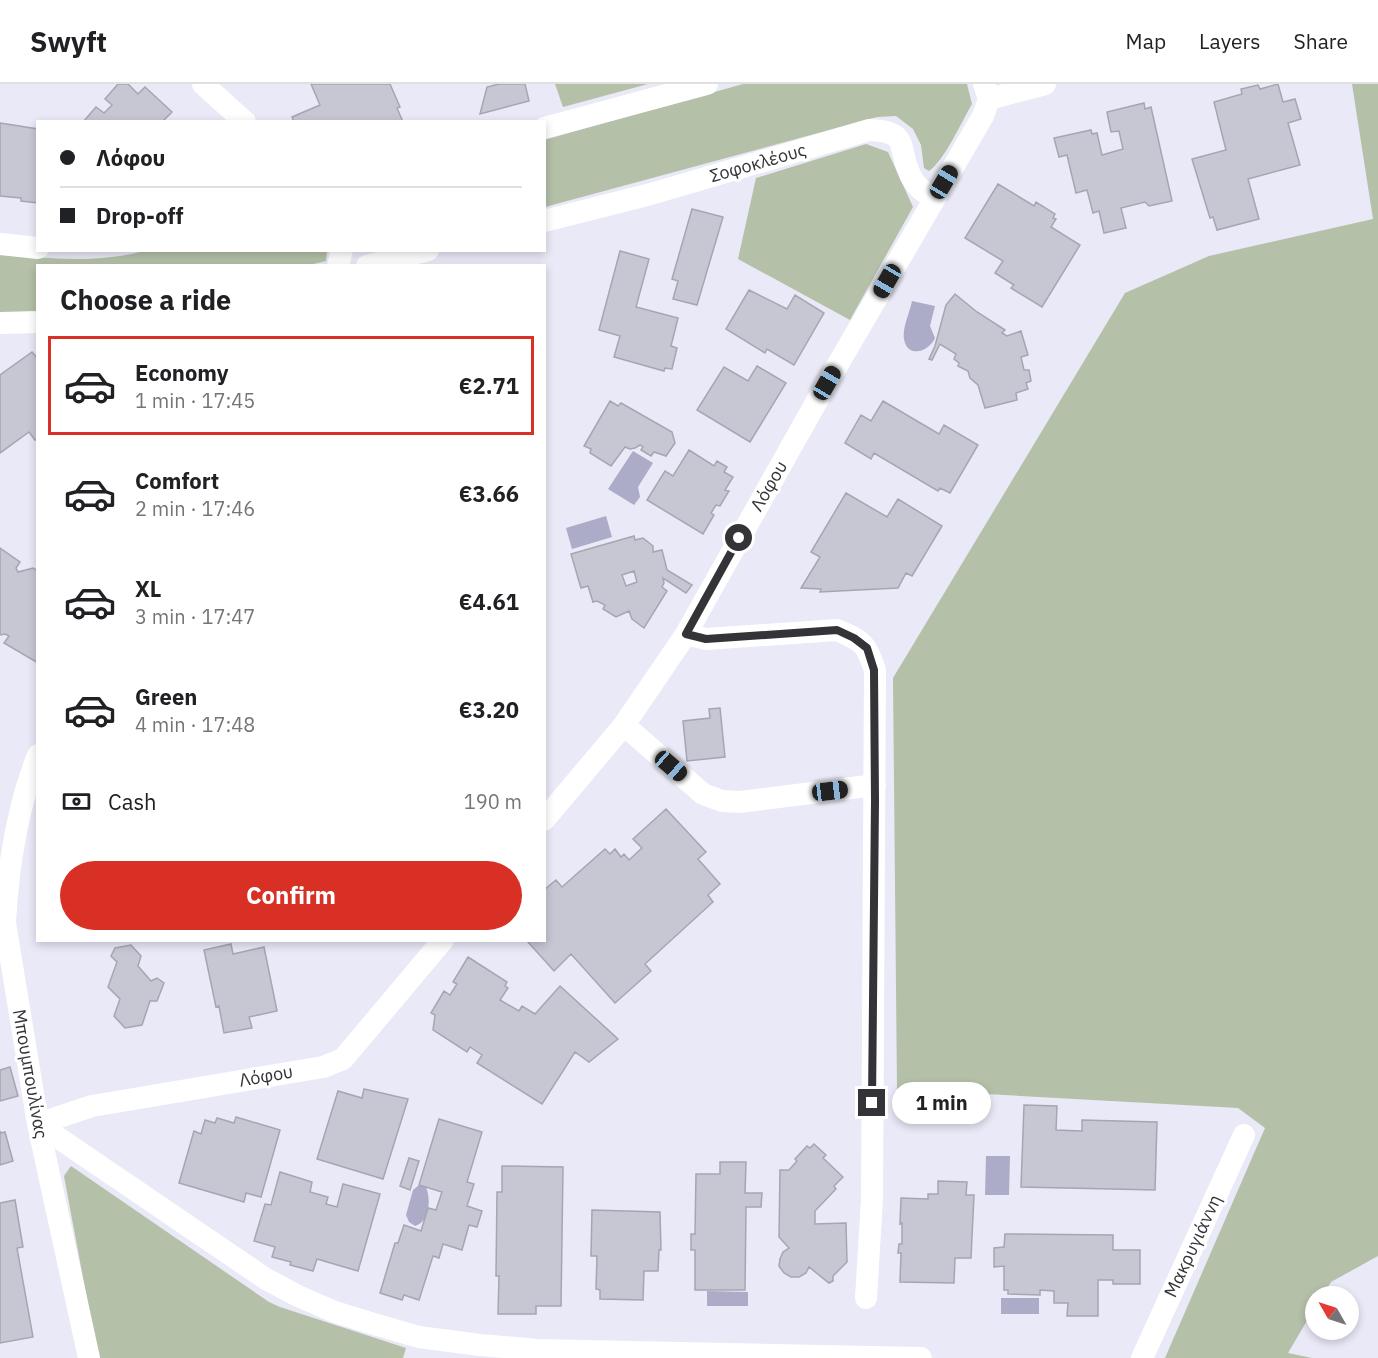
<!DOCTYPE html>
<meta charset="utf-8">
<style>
:root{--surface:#fff;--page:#f6f6f6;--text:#202124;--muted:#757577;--line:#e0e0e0;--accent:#d93025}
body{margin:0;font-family:"IBM Plex Sans",sans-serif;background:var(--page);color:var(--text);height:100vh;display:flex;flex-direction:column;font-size:22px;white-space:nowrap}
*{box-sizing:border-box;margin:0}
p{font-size:20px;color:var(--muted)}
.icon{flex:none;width:33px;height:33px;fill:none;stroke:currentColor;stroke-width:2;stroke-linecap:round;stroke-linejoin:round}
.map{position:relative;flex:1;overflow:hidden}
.drawer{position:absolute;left:36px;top:180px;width:510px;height:678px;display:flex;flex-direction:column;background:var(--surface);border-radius:0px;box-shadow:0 3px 9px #0003}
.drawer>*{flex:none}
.banner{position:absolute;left:36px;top:36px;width:510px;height:132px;border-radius:0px;box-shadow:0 3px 9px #0003;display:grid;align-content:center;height:132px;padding:0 24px;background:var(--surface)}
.needle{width:39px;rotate:309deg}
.tools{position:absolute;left:1305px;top:1202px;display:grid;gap:12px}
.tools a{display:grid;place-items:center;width:54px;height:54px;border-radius:50%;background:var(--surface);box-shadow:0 3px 9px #0003;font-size:30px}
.end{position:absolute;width:27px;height:27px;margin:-14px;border:8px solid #333338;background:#fff;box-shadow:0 0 0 3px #fff}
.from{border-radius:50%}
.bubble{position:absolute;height:42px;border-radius:21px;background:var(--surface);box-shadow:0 3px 9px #0003;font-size:20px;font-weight:700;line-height:42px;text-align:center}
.car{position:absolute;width:18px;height:36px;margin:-18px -9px;border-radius:8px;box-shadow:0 0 4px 2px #0007;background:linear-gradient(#222 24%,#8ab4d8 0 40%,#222 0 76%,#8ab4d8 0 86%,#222 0)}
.banner b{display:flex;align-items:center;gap:21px;height:57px;font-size:22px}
.banner b+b{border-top:2px solid var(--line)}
.banner i{width:15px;height:15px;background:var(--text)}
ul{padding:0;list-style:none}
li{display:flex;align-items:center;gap:18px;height:99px;margin:0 12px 9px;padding:0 12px;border:3px solid transparent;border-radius:0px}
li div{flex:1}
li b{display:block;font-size:22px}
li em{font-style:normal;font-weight:700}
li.selected{border-color:var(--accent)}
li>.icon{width:54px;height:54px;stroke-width:1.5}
h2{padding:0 24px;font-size:27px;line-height:72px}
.pay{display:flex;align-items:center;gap:15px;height:66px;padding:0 24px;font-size:22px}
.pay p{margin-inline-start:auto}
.button{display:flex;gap:12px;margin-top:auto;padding:12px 24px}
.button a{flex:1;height:69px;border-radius:36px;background:var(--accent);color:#fff;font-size:24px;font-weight:700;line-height:69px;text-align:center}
header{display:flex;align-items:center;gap:36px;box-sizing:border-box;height:84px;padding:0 30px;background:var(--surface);border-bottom:2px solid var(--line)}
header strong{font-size:28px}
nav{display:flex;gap:33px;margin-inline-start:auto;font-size:21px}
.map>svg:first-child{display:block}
.green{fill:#b4c0a8}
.water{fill:#acabc8}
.building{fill:#c7c7d4;stroke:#a6a5b2;stroke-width:1.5;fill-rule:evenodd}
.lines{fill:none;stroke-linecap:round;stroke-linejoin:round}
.street{stroke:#fff;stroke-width:22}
.route{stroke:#333338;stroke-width:8}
.labels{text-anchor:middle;stroke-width:6;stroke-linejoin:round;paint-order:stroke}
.street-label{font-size:18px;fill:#333338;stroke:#fff}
</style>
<header>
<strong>Swyft</strong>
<nav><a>Map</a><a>Layers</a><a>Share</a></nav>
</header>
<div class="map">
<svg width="1378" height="1274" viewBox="0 0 1378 1274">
<rect width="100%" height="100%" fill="#e9e9f7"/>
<path class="green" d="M555,0h93l-85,23z
M743,0h224l5,20c-10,17 -28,57 -43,67l-5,-3 -3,-23 -8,-16 -17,-13 -19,1 -332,90 -1,-67z
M1352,0h26v1172l-47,26 -9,14h-6l-1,11 -27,46 24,5h-147l100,-230 -27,-20 -341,-19 -4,-411 232,-385 84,-37 164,-37z
M866,60l22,8 25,55 -63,113 -112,-61 18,-81z
M148,166l179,1 -1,10 -21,5h-267l-1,48 -37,-2v-57c50,3 100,9 148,-5z
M71,1082l198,136 11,5 126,41 -3,10h-305l-34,-182z"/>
<path class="water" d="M912,217l23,5 -5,20 5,12c-7,15 -28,20 -31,1 -2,-11 6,-27 8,-38z
M633,367l20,12 -15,24 2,10 -6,8 -26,-16z
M606,432l6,21 -40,12 -6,-21z
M986,1072h24l-1,39h-24z
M419,1101l7,2c5,12 4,35 -11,39l-6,-4 -3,-7 7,-25z
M707,1207l41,1v14h-41z
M1001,1214h38v16h-38z"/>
<path class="building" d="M118,0h10l10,10 7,-7 27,25 -10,10h-79l13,-15 8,6 8,-8 -7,-6z
M311,0h79l10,23 -3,1 6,14h-109l-2,-5 28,-12z
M499,0h26l4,17 -49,13 7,-27z
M1278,0l5,18 12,-3 6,20 -13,4 12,42 -52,14 11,40 -42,11 -4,-13 -3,1 -18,-59 34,-9 -12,-48 28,-8 -1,-5 17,-4 2,4z
M1144,19l1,6 6,-2 21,94 -23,5 -4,-4 -24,6 5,20 -22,5 -5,-22 -6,2 -6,-23 -11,3 -9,-38 -8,2 -5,-19 37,-8 1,4 5,-1 5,22 21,-6 -4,-18 -8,1 -4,-20z
M0,39l38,6v74l-17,-2v-3l-21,-2z
M998,100l36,22 2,-4 19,12 -2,4 3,1 -5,8 29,18 -38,62 -31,-19 3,-3 -19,-12 8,-12 -38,-23z
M692,125l31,8 -26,88 -24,-6 5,-18 -6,-2z
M620,167l29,8 -13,48 42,11 -7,28 6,2 -5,21 -7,-1 -1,3 -50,-14 6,-21 -21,-6z
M749,206l38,19 8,-14 29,18 -30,52 -27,-16 -2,4 -39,-24z
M955,210l22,18 28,18 -3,3 5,3 14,-5 7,24 -7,2 3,13h5l2,11 -5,2 2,6 -12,4 1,7 -32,8 -7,-23 -8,-7 -2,-7 -10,-5 1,-3 -5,-4 2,-5 -16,-10 -8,16 -3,-1 6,-13 11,-41z
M32,268l6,7v80l-3,1 -6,-8 -29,21v-78z
M757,282l29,17 -36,59 -53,-32 27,-43 24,14z
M610,317l8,5 3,-3 51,29 3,11 -9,13 -12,-4 -3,4 -10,-6 2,-3 -3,-2 -5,3 -5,1 -5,-2 -14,19 -21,-13 1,-4 -7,-3z
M883,317l56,33 5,-9 34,20 -28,48 -10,-5 -2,3 -64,-38 -3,6 -26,-16 16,-28 10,6z
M689,366l25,16 3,-5 10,6 -3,5 9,5 -8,13 4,1 -9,15 -4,-1 -5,8 3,2 -11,19 -56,-34 18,-29 8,5z
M846,409l41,24 11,-18 44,27 -30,50 -6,-3 -8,15 -78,4 1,-3 -20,-1 19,-31 -9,-5z
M634,452l1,4 8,-2 10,8v6l9,-2 5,20 25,15 -6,8 -23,-15 1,5 -2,4 5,4 -23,37 -12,-9 -3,-8 -13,6 -13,-8 2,-4 -8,-4 -4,1 -5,-16 -7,2 -10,-34zM634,487l3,11 -11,4 -4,-11z
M0,464l20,14 -4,6 2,4 15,-4 5,3v92l-34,-20 5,-7 -4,-2 -5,1z
M720,624l5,49 -38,4 -4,-40 27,-3 -1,-9z
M666,725l40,43 -8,7 22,25 -12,11 5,7 -68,62 6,7 -36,32 -44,-49 -17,17 -27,-30 17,-1v-50l12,-10 6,7 43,-38 5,5 5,-5 6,8 3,-3 5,6 13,-12 -9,-9z
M231,860l2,10 31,-7 13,64 -28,6 3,11 -28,5 -5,-27 -3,1 -12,-57z
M131,861l10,11 -3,10 13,15 6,-3 7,5 -7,18h-7l-8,24 -17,3 -11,-12 6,-17 -12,-12 9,-25 -6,-6 4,-8z
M468,873l39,25 -2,4 3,2 -8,12 19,11 3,-5 13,8 25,-28 58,53 -29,23 -14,-10 -33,52 -65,-41 5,-8 -12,-8 -3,5 -34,-22 2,-15 -4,-2 13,-22 6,4 7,-11 -4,-2z
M10,983l8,29 -18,5v-31z
M364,1005l44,10 -25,80 -66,-20 21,-68 24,7z
M1024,1021l33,1 -1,24 26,1v-11l75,2 -2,68 -134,-3z
M236,1033l44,13 -19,67 -15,-4 -2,9 -65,-19 15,-52 7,3 4,-14 10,3 2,-5 17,5z
M439,1035l43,13 -15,50 7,2 -7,22 15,5 -5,16 -8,-2 -7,25 -19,-6 -4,14 -6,-2 -14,44 -15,-5 -2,5 -22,-7 15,-50h3l6,-18 17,6 7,-23 8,2 6,-18 -23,-7z
M0,1047l1,2 4,-1 8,29 -13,4z
M814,1060l12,11 -3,3 20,19 -9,9 2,3 -21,22v13l31,-1 1,39 -14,14v5l-4,2 -20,-16 -3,6 -7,4h-8l-7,-4 -5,-7 1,-7 3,-7 6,-4 -10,-11 1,-67h9l8,-9 -2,-2 12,-13 3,2z
M409,1074l10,3 -9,29 -10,-4z
M720,1078h26l-1,31h17l-1,14h-15l-1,83h-50v-40h-4v-16h4l1,-60h24z
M502,1082l61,1 -2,139h-25v8h-38l1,-38h-3l1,-84h5z
M280,1088l32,10 -2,10 18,5 -2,7 11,3 6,-23 37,10 -22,77 -41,-12 -4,12 -23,-6 1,-3 -19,-5 3,-10 -21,-6 11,-37 6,1z
M938,1097l29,1 -1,13h8l-3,63h-16l-1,25 -54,-1 1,-29h-3l1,-9h3v-21l-2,1 1,-26 27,1v-5h10z
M15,1116l8,47 -6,1 16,89 -33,6v-140z
M592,1126l68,2 1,38h-2l-1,21h-14l-1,29 -43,-1v-9l-4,-1 1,-33h-6z
M1005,1150l108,1v15h27v34h-27v-4h-15v36h-31l1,-13h-14v-12l-14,-1v5l-32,-1v-4h-4v-24l-10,1v-19l10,-1z"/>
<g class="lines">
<path class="street" d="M203,0l42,38
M989,15l56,-15
M544,44l163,-44
M544,137l107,-27 218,-64c45,1 26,21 44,50 5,9 13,13 21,19
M0,160l38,4
M338,182l4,-16
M367,182l61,-16
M0,239l38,-1
M686,550l20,5 131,-9c27,12 28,12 38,40l-3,529 -6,99
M624,641l79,69 19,7 18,1 135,-17
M38,671c-21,53 -30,111 -33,168l33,201 51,234
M544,736l80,-95 62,-91 141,-251 156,-267 6,-17 -5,-15
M38,1040l228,155 32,17 37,16 39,12 45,13 61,8 58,5 383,8
M38,1040l54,-18 231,-39 20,-8 100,-119
M1142,1274l102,-223"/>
</g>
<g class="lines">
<path class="route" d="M739,454l-53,96 20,5 131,-9 17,8 13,10 7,22 1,131 -3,302"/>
</g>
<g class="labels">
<g class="street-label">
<text transform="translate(758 79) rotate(-16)" y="6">Σοφοκλέους</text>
<text transform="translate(769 402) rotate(-60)" y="6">Λόφου</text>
<text transform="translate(30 990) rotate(80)" y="6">Μπουμπουλίνας</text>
<text transform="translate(266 992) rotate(-10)" y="6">Λόφου</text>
<text transform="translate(1193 1162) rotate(-65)" y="6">Μακρυγιάννη</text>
</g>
</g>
</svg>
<div class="tools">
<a><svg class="needle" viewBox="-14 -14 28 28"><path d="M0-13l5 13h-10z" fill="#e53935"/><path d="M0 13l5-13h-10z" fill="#757577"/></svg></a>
</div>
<i class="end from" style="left:739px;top:454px"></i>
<i class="end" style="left:872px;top:1019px"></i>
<div class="bubble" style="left:892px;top:998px;width:99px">1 min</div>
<i class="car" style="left:944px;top:98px;rotate:31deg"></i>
<i class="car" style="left:887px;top:197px;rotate:210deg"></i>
<i class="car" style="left:827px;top:299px;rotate:30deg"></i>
<i class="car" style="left:671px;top:682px;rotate:131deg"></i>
<i class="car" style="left:830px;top:707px;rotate:83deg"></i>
<div class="banner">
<b><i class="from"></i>Λόφου</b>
<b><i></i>Drop-off</b>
</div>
<section class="drawer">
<h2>Choose a ride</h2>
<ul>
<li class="selected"><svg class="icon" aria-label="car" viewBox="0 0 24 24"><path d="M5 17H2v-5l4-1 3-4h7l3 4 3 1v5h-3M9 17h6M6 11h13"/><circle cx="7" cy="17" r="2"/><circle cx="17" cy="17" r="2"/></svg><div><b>Economy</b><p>1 min · 17:45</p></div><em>€2.71</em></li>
<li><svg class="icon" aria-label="car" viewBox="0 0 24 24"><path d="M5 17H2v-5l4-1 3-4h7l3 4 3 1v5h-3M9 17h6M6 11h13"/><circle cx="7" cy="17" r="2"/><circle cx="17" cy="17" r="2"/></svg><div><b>Comfort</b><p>2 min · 17:46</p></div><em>€3.66</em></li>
<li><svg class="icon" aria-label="car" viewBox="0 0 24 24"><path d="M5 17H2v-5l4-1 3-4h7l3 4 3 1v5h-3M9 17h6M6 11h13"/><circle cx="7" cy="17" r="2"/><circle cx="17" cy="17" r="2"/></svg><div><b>XL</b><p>3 min · 17:47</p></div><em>€4.61</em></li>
<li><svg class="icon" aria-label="car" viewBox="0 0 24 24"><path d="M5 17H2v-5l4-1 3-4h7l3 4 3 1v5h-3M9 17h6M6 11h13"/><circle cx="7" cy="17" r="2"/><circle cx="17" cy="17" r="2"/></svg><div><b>Green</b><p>4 min · 17:48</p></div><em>€3.20</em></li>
</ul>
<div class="pay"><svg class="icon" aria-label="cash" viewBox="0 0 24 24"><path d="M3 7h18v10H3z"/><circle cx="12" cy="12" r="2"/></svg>Cash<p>190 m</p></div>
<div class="button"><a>Confirm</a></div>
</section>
</div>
